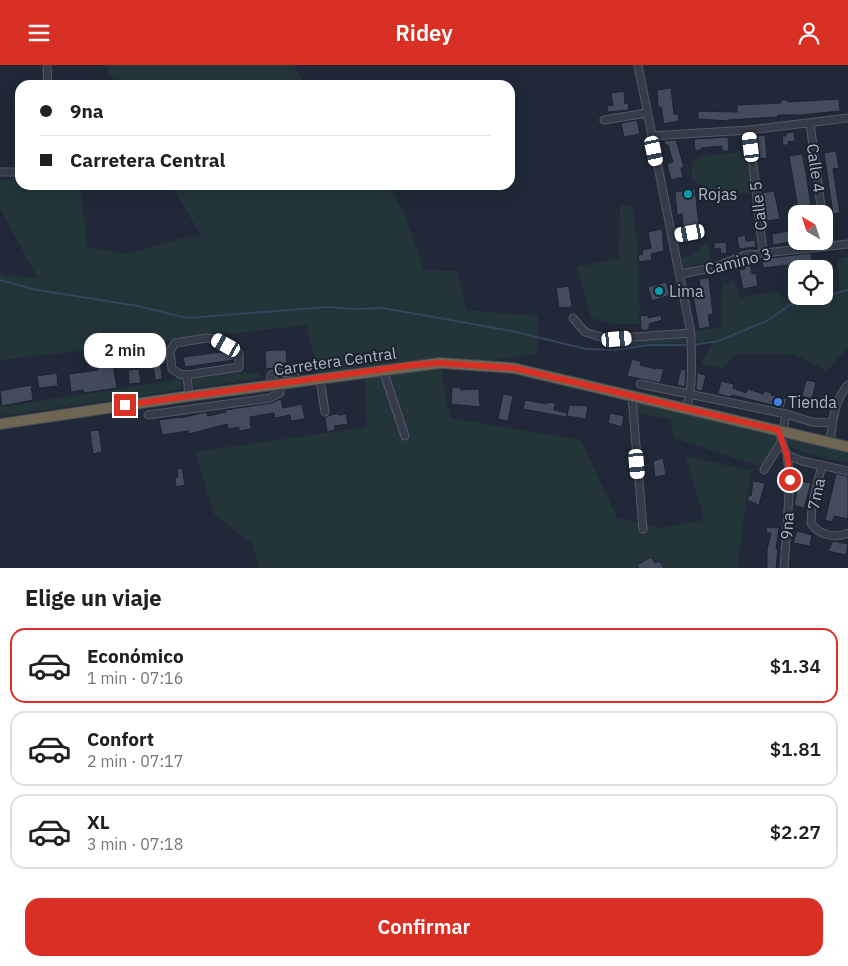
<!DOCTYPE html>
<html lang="es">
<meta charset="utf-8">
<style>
:root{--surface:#fff;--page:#f2f2f2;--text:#202124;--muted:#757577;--line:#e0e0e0;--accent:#d93025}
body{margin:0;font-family:"IBM Plex Sans",sans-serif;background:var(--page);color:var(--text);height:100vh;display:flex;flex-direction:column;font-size:19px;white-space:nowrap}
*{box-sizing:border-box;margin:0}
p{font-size:16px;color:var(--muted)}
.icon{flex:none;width:28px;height:28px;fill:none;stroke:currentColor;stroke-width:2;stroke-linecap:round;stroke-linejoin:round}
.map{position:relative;height:503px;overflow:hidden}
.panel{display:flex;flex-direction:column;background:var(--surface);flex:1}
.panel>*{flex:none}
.top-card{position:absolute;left:15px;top:15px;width:500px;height:110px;border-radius:15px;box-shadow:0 5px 20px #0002;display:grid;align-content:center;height:110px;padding:0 25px;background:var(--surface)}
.needle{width:32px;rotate:321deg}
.fabs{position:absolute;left:788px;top:140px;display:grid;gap:10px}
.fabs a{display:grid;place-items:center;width:45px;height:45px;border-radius:10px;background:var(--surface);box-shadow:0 5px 20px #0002;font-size:25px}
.end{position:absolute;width:22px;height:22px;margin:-11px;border:6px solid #d93025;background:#fff;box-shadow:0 0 0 2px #fff}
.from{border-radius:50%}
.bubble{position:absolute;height:35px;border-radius:15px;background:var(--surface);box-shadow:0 5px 20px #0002;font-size:16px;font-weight:600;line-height:35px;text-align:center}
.car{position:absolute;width:15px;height:30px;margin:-15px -8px;border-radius:6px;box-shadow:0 0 4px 1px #0007;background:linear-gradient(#fff 24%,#345 0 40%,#fff 0 76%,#345 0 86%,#fff 0)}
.top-card b{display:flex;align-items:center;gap:18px;height:48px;font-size:19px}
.top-card b+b{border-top:1px solid var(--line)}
.top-card i{width:12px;height:12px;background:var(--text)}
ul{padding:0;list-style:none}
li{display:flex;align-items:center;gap:15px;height:75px;margin:0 10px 8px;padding:0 15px;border:2px solid var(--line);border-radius:15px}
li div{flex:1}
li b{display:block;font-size:19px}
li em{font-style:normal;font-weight:600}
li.selected{border-color:var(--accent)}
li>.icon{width:45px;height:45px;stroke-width:1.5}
h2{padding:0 25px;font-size:22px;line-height:60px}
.cta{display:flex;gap:10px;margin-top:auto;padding:10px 25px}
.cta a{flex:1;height:58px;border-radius:15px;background:var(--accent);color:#fff;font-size:20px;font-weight:600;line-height:58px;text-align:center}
header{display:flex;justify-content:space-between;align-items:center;height:65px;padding:0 25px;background:var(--accent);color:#fff;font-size:22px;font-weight:600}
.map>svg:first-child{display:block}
.green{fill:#233539}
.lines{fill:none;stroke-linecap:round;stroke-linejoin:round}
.stream{stroke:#35445f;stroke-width:2}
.building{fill:#424c5d;stroke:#1c232f}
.minor-casing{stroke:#525966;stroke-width:9}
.highway-casing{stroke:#3f4653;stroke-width:12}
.minor{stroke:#353b48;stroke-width:7}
.highway{stroke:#6e6552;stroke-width:10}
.route{stroke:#d93025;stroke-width:6}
.culture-dot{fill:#0f9aa8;stroke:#1a212d;stroke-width:2}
.shop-dot{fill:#3f7fe0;stroke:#1a212d;stroke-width:2}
.labels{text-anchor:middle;stroke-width:4;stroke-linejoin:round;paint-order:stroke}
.street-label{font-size:16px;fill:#afb6c5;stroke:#1a212d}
.poi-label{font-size:16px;fill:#afb6c5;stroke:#1a212d;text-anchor:start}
</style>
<header><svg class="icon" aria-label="menu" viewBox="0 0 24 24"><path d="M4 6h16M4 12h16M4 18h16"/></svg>Ridey<svg class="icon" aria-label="person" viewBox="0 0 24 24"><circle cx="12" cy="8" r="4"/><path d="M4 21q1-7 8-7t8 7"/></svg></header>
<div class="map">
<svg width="848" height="504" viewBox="0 0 848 504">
<rect width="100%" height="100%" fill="#212938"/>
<path class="green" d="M105,0h190l9,20h-187z
M747,87l6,40 -32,5 -11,-5 -5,-6 -13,-5v-19l8,-6z
M20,114v6h56l5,8 6,54 40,7 62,-18 13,1 -31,-52h219l14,28 20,57 33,1 10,39 71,6 -1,38 -44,6 -53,3 10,55 131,22 36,78 45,10 42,-8 -18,-64 65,15 -14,97h-477l-7,-23 -39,-31 -19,-62 172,-25 -2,-52 -45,4 -14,-54 -306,35v-86l38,5 -38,-71v-28z
M620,140l13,2 5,48 2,69h-25l-24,-6 -14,-51 42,-9z
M707,177l3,9v10l-27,7 -2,-10 10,-3z
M848,192v90l-21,24 -33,-17h-58l-12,14 -23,-4 13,-25 -17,4 -2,-11 26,-5 1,-43 12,-4 6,18 36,-7 15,13 49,-12 -3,-34z
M678,272l9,1 2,5 -39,1 -28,4 -1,-5z
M238,306l22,3v4l-64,10 -3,-3v-6z
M178,312l5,3 -2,9 -8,2 -173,25v-9l170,-26z
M641,337l134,31c4,15 -6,23 -16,33l-85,-28 -3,-19 -33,-6 -1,-8z
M783,372l65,13v13c-15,-4 -61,-10 -65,-26z"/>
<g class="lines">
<path class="stream" d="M0,215l37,10 101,16 49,12 140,-11 28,2 28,-1 129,23 74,18 29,1 35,-5h38
M824,231l24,-6
M693,280l25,-4 49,-20 24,-17 33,-8"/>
</g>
<path class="building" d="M671,23l3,26h4l1,7 -15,3 -3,-17h-3l-1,-17z
M624,26l1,13 3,-1 1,7 -21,2 -1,-6 6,-1 -2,-12z
M839,34l1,12 -39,4h-23v2l-50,3v1l-30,-2v-8l39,1v-7l44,-2v-3h7v2z
M637,55l3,14 -16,3 -3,-14z
M794,67l1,9 -7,1 1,3h-6l-1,-9h4v-3z
M765,70l2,23 -7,1 -3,-23z
M728,72l1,14h-7v-5l-21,2v2l-6,1 -1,-12z
M676,75l8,27 -3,1 2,9 -12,3 -4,-16 6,-2 -5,-17h-3l-1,-4z
M836,86l3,17 -6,1 7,44 -7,1 -9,-61z
M802,89l4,18 6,42h-13l-10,-58z
M695,124l4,37 -16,1 -1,-13 -5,1 -2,-23z
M774,126l6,28 -13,2 -5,-28z
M662,164l2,22 -13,3 1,6 -13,2 -1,-7 5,-1 -1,-4 9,-2 -3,-16z
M796,165v11l-23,4 -1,-11z
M745,170l1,6 9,-1 1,7 -17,2 -2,-12z
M726,177l1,11 -6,1 -1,-6 -6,1v-6z
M811,188l1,11 -23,4 -1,-3 -25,3 -1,-9z
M750,196l2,13 4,-1 2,13 -15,3 -4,-19 6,-1 -1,-6z
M709,213l4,36 -5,1 2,12 -11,2 -7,-39 8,-2 -1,-9z
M796,216v18h-6l-2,-16z
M666,217l4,13 -18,6 -4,-14z
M569,221l3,21 -13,1 -3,-20z
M648,250v3l13,-3 1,5 -13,4v6h-8l-1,-14z
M275,285h11l1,13 -11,1 -1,4 -9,1 -1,-18z
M229,286l5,4v5l-49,7 -2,-10z
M160,292l2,22 -7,1 -3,-22z
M112,293l5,30 -33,5 -1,-3 -12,2 -2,-18 29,-4 -1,-2 6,-1 -1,-7z
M632,294l9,3 -1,3 16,4v-1l8,1 -4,14 -33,-7z
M139,304l2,14 -12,1 -1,-14z
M681,304l5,1 -1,17 -8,-2z
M57,308l1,13 -19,2 -2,-12z
M697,308l9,2 -4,16 -6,-1z
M806,315l10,2 -4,17 -10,-3z
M721,316l13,3 -1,4 13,5 2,-4 15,5 1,-3 7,2v2l16,4 -3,9 -52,-13 -1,2 -13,-3z
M31,320l2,15 -31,6 -2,-15z
M452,322l9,1v2l18,-1 1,18 -29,-3z
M503,329l10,2 -5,25 -10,-2z
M281,334l2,9 19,-4 3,15 -14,2 -1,-6 -15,3 -1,-5 -24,4 1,12 -12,2v-4l-11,2 -1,-5 -38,10 -1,-3 -26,4 -3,-15 21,-3v1l26,-6 2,4 18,-4 -1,-2 46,-7z
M525,335l22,4v-2l8,1 -1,7 13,3 -1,4 -43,-8z
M569,340l19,1 -2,13 -19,-3z
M338,348v2l8,-1 2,10 -14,2 1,4 -8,2 -2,-15z
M610,348l14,3 -2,11 -14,-4z
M99,365l3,22 -9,2 -3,-23z
M663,393l3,17 -11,2 -2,-16z
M182,403l3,17 -9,2 -1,-9 3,-1 -1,-8z
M836,409l12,2v43l-14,-3 -2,6 -7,-2z
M753,416l12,2 -6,22 -12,-5 2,-5 2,1z
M799,416l12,2 -7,25 -10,-3z
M767,462l12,1 -3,21h2l-2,20h-9v-20l4,-16h-5z
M797,466l15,4 -2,11 -17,-3z
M833,476l15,3 -2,11 -18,-4z
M651,492l4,6 5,-2 4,8h-25l-2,-4z"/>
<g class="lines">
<defs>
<path id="minor" d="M638,0l53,268c0,26 3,50 -5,76
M47,3l1,17
M604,55l43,-7
M810,58l12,91
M749,65l14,122
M651,71l98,-6 99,-12
M0,107h20
M824,166l1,15
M673,171l17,-3
M680,209l32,-6 34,-13 102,-11
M573,253l12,14 22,7 84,-6
M206,273c12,1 25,6 33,15v14l-52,8 -7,-1 -8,-5 -2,-18 5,-8z
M383,305l22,66
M187,310l2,21
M320,314l5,33
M640,319l146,30 26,8 20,1
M269,321l2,-11 9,-3 13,1 6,10
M632,332l11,132
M148,350l122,-17 10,-5v-8
M778,365l9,25 3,25 -6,89
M783,366l3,-17
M830,379c2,-20 4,-44 18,-59
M787,390l15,6 46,10
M822,400l-10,40 -1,18c7,12 25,16 37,10
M764,405l17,-28"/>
<path id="highway" d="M0,359l189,-28 251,-33 73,5 335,79"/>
</defs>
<use href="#minor" class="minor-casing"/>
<use href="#highway" class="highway-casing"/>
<use href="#minor" class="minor"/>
<use href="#highway" class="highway"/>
</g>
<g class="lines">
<path class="route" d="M125,340l288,-40 27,-2 74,5 264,62 9,25 3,25"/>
</g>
<g class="culture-dot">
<circle cx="688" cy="129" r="5"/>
<circle cx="659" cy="226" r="5"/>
</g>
<circle class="shop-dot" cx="778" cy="337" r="5"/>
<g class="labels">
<g class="street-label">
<text transform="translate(816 103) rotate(82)" y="6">Calle 4</text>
<text transform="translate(758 141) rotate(-97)" y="6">Calle 5</text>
<text transform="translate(738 196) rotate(-14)" y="6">Camino 3</text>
<text transform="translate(335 296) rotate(-8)" y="6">Carretera Central</text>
<text transform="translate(816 429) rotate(-78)" y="6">7ma</text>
<text transform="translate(787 461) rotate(-86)" y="6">9na</text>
</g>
<g class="poi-label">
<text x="698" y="135">Rojas</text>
<text x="669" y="232">Lima</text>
<text x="788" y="343">Tienda</text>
</g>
</g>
</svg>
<div class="fabs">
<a><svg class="needle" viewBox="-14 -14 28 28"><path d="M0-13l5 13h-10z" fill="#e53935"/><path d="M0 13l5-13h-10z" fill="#757577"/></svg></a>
<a><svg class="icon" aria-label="locate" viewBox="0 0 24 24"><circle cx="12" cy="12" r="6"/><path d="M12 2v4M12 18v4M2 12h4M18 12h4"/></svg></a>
</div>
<i class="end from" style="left:790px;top:415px"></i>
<i class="end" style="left:125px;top:340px"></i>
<div class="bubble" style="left:84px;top:268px;width:82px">2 min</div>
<i class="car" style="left:751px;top:82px;rotate:353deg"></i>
<i class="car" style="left:654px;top:86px;rotate:168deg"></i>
<i class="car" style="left:690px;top:168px;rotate:260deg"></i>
<i class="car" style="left:617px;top:274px;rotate:85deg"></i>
<i class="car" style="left:226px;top:280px;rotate:299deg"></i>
<i class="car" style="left:637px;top:399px;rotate:175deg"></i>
<div class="top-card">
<b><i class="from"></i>9na</b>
<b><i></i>Carretera Central</b>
</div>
</div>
<section class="panel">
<h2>Elige un viaje</h2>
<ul>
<li class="selected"><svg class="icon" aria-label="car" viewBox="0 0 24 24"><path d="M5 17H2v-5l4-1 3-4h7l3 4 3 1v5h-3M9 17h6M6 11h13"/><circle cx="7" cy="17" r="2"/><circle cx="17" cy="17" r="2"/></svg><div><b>Económico</b><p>1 min · 07:16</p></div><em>$1.34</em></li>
<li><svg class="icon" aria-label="car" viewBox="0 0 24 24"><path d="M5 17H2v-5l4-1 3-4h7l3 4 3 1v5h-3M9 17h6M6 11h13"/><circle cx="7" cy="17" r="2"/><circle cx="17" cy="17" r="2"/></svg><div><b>Confort</b><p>2 min · 07:17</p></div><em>$1.81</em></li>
<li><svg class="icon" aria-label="car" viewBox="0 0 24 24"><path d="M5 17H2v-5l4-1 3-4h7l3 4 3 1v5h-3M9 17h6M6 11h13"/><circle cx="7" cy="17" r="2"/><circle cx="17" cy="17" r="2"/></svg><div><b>XL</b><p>3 min · 07:18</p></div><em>$2.27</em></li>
</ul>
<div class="cta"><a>Confirmar</a></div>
</section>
